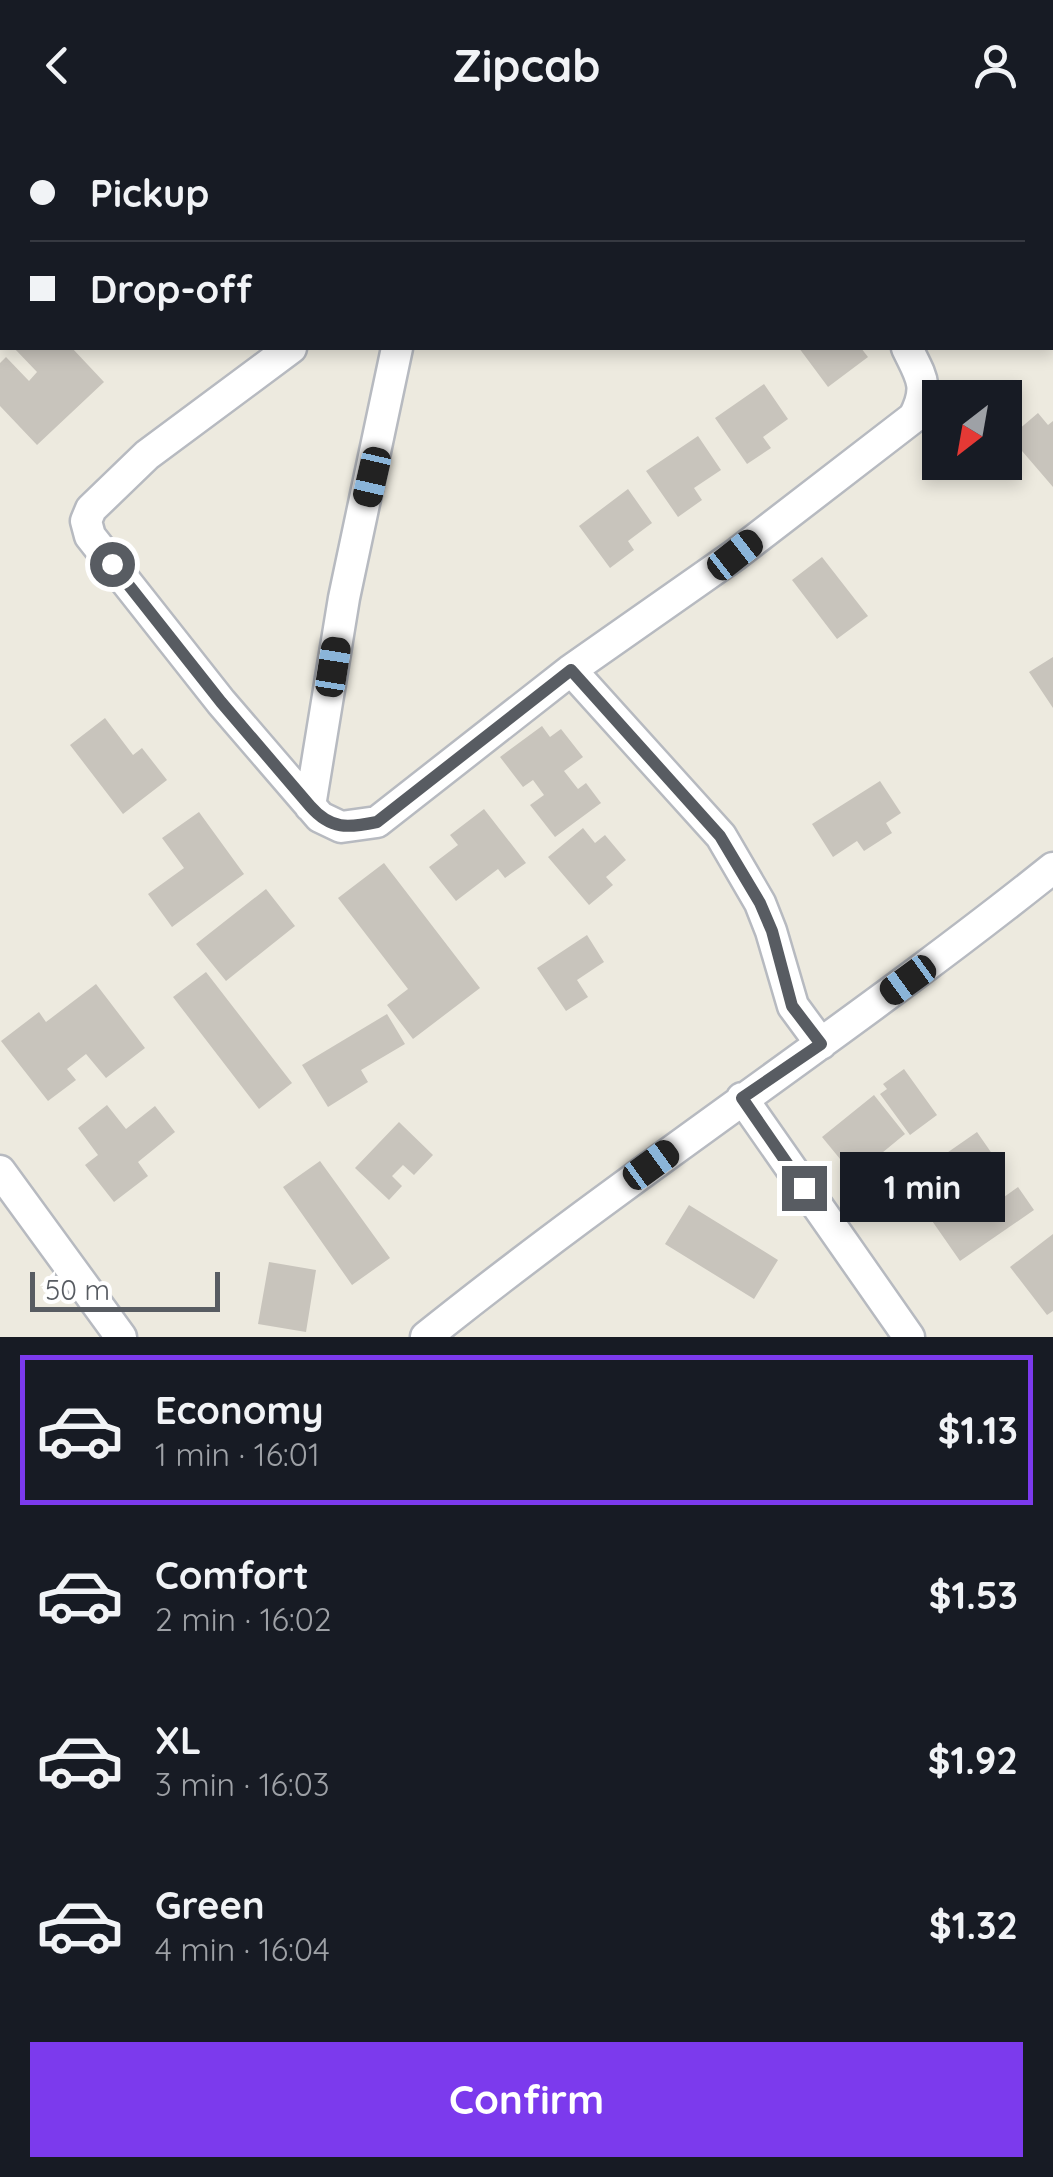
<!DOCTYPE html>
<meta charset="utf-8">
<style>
:root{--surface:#171b24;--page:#242831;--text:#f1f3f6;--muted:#9ea1a6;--line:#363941;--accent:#7c3aed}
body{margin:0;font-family:Quicksand,sans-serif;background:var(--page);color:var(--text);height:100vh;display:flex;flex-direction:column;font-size:38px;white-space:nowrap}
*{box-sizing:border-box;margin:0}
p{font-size:32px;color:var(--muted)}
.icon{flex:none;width:55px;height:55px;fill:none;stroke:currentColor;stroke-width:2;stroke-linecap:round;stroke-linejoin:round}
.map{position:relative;height:1207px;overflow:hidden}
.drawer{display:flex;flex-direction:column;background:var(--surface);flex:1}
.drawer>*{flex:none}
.hud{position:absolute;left:0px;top:0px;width:1055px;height:220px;box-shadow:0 5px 15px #0003;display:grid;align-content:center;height:220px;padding:0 30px;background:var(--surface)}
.needle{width:65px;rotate:211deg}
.buttons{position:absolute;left:922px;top:250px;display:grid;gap:20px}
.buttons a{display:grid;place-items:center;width:100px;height:100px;border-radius:0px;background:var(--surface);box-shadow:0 5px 15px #0003;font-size:50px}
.scale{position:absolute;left:30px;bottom:25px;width:190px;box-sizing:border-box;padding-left:10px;border:5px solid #585c62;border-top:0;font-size:28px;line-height:35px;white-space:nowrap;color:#585c62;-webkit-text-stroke:8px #fff;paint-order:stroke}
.end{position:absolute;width:45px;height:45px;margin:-22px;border:12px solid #585c62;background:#fff;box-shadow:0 0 0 5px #fff}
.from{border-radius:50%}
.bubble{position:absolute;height:70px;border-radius:0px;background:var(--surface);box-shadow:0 5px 15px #0003;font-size:32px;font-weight:800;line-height:70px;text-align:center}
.car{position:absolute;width:30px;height:60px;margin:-30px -15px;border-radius:12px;box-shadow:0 0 8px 2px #0007;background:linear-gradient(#222 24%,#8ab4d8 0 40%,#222 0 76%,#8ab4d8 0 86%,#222 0)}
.hud b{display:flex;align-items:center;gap:35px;height:95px;font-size:38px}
.hud b+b{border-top:2px solid var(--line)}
.hud i{width:25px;height:25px;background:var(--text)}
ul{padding:18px 0 0;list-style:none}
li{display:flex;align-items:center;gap:30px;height:150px;margin:0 20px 15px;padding:0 10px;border:5px solid transparent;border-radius:0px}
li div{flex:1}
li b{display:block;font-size:38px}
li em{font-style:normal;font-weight:800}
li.on{border-color:var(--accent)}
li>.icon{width:90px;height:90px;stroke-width:1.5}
.action{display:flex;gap:20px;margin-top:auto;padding:20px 30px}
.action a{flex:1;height:115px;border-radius:0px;background:var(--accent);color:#fff;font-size:40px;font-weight:800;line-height:115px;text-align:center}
header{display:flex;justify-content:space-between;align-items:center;height:130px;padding:0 30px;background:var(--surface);font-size:45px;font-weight:800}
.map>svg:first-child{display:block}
.building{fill:#c8c4bc}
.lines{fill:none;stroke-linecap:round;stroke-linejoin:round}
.minor-casing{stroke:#b7bac0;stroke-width:35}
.minor{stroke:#fff;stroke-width:30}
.route{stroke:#585c62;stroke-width:12}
</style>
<header><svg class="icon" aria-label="back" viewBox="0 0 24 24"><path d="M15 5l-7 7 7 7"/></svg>Zipcab<svg class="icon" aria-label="person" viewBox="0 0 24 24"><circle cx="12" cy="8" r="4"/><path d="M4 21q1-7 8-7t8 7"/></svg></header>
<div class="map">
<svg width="1053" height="1207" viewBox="0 0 1053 1207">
<rect width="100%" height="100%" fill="#edeadf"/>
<path class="building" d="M14,218h58l32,34 -67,63 -37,-39v-43l6,-6 23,24 8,-9z
M799,218h62l7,9 -40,30z
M764,254l24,35 -25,18 8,11 -24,16 -32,-46z
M1038,283l10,12 5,-4v66l-43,-50z
M698,306l23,34 -27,18 8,12 -24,17 -32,-46z
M628,359l24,34 -24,18 6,9 -24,18 -31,-42z
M822,427l46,59 -31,23 -45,-59z
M1053,527v51l-24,-36z
M105,588l28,37 9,-7 25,32 -44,34 -53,-69z
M542,596l8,11 11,-8 22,28 -19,14 14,18 8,-6 15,20 -46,34 -25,-32 14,-10 -11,-15 -10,7 -23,-30z
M880,651l21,32 -15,10 6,10 -28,18 -7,-10 -24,16 -21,-33z
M484,679l42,54 -21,15 -7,-9 -42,32 -27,-34 29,-22 -8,-10z
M199,682l45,62 -72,53 -24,-33 36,-26 -22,-30z
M583,698l12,15 10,-8 21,25 -20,17 7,8 -24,20 -41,-48z
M384,733l96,125 -67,51 -26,-34 21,-16 -70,-91z
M266,759l29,37 -69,55 -30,-37z
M587,805l17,27 -27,18 11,17 -22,14 -29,-43z
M206,842l86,111 -33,26 -86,-112z
M96,854l49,64 -39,30 -20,-24 -19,15 9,11 -28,21 -47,-60 38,-29 7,10z
M387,884l18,30 -44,26 7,12 -40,25 -26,-42z
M904,939l33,46 -27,20 -30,-41 7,-5 -4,-5z
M874,965l31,39 -51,42 -32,-39z
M107,975l19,24 29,-23 20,26 -37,30 10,14 -34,26 -29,-37 13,-10 -20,-27z
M399,992l34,33 -19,20 -11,-10 -11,11 10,10 -13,14 -34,-32z
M977,1002l27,39 -12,9 12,17 14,-10 16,23 -74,51 -55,-79z
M320,1031l70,97 -38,27 -69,-98z
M689,1075l89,55 -24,39 -89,-55z
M1053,1104v77l-6,4 -37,-48z
M269,1132l47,8 -10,62 -48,-8z"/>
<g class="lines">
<defs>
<path id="minor" d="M251,0l3,2
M485,2l3,-2
M849,2v-2
M291,218l-144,107 -56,54 -5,12 4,15 131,166 99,115 21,10 36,-5 194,-152 164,-115 179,-138c16,-31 7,-40 -7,-69
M571,540l150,166 39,67 11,28 22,75 28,38
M310,676l34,-208 53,-250
M742,968l167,239
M0,1041l121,166
M426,1207c203,-163 423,-306 627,-469"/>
</defs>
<use href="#minor" class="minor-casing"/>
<use href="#minor" class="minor"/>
</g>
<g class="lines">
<path class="route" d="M112,434l109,138 89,104c21,24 38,22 67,16l194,-152 149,166 40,67 12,28 20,75 29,38 -79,54 62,90"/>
</g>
</svg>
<div class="buttons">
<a><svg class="needle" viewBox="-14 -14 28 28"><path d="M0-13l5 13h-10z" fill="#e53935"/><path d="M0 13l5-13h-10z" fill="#9ea1a6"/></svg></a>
</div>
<div class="scale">50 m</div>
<i class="end from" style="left:112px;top:434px"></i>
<i class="end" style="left:804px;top:1058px"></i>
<div class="bubble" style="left:840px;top:1022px;width:165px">1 min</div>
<i class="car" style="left:372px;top:347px;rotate:193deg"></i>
<i class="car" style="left:735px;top:425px;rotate:52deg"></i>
<i class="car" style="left:333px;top:537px;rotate:9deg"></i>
<i class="car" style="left:908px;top:850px;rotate:234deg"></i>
<i class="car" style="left:651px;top:1035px;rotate:54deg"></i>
<div class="hud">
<b><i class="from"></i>Pickup</b>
<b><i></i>Drop-off</b>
</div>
</div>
<section class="drawer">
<ul>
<li class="on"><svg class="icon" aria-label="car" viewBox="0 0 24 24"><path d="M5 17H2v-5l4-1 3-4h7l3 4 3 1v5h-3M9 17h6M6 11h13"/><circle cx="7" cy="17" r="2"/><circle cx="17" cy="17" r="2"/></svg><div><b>Economy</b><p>1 min · 16:01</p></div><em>$1.13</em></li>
<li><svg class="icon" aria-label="car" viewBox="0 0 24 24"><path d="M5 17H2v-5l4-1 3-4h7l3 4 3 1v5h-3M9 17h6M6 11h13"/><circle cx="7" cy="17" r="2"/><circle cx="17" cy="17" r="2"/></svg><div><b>Comfort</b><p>2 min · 16:02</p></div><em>$1.53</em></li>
<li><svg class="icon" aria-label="car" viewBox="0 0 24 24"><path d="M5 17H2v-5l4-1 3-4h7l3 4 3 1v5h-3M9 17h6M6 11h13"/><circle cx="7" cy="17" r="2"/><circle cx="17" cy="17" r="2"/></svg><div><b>XL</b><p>3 min · 16:03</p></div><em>$1.92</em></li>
<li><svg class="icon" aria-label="car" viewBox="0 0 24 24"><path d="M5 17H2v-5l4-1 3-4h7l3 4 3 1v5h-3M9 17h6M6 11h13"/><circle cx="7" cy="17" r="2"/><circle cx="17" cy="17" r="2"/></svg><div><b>Green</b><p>4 min · 16:04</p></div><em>$1.32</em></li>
</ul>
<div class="action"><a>Confirm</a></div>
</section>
